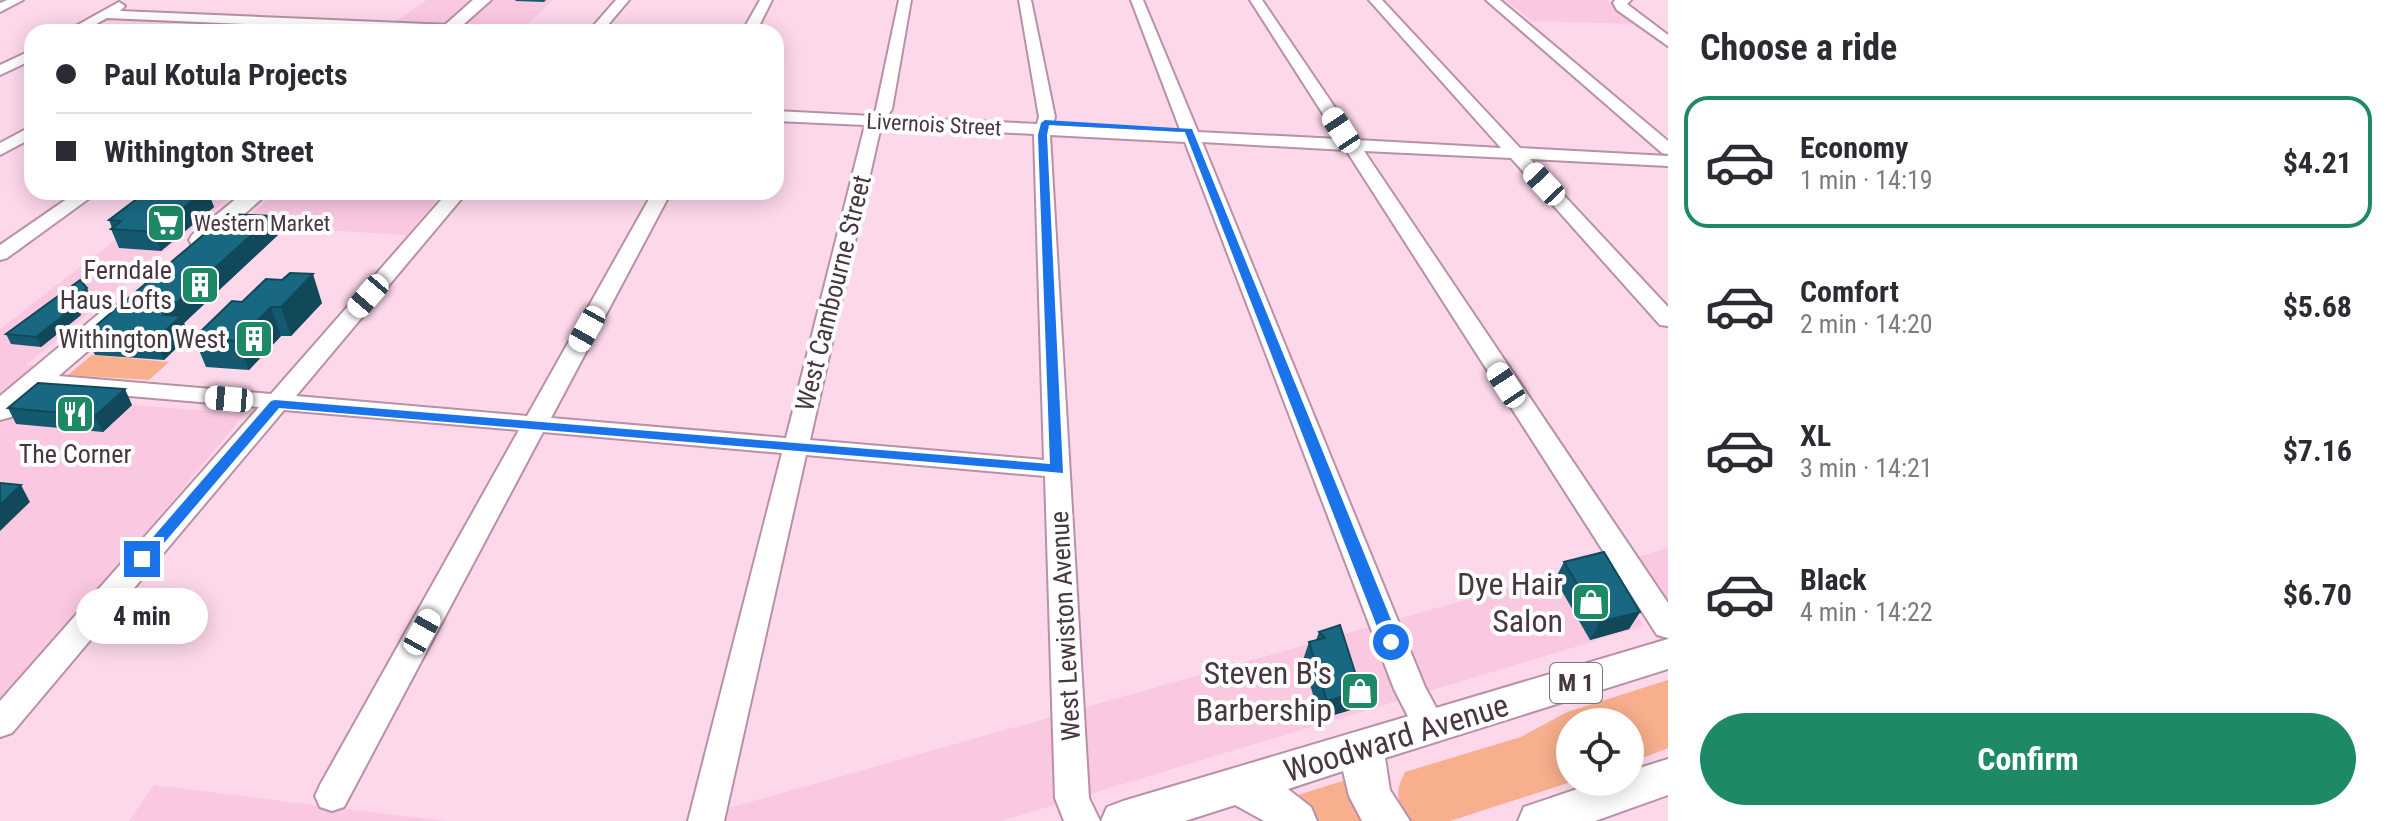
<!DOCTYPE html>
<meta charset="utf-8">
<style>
:root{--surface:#fff;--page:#f7f7f7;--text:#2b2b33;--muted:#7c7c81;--line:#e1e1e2;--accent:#1e8966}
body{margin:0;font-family:"Roboto Condensed",sans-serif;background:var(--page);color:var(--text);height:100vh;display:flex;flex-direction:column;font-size:30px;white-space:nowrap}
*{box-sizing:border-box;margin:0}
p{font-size:26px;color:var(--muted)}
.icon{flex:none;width:44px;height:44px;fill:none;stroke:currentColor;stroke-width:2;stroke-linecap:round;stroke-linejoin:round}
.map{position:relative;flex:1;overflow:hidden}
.details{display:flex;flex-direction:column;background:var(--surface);width:720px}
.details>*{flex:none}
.banner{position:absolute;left:24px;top:24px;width:760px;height:176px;border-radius:24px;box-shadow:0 4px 20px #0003;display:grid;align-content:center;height:176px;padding:0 32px;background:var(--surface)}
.tools{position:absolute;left:1556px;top:708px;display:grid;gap:16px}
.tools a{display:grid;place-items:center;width:88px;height:88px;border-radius:50%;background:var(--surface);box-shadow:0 4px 20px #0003;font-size:40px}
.end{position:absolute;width:36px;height:36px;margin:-18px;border:10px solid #1a73e8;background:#fff;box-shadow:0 0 0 4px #fff}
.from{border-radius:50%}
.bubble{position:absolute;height:56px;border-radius:28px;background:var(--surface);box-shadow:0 4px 20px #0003;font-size:26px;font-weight:700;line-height:56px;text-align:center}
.car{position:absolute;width:24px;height:48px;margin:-24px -12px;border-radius:10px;box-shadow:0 0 6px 2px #0007;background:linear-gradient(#fff 24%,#345 0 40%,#fff 0 76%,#345 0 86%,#fff 0)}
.banner b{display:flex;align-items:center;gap:28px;height:76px;font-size:30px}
.banner b+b{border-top:2px solid var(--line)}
.banner i{width:20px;height:20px;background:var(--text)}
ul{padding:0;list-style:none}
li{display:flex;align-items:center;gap:24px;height:132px;margin:0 16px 12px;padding:0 16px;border:4px solid transparent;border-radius:24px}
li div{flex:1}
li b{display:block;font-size:30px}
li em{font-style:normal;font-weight:700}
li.active{border-color:var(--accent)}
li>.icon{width:72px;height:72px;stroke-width:1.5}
h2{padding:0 32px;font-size:36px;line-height:96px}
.action{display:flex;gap:16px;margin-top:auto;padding:16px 32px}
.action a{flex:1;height:92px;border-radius:48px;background:var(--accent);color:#fff;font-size:32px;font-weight:700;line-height:92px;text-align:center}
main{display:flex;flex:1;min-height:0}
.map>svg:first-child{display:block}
.built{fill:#fbc8e2}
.green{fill:#f8af8d}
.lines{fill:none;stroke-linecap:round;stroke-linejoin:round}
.minor-casing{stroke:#b990a6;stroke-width:4}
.major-casing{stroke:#b990a6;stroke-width:4}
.minor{fill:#fff;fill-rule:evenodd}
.major{fill:#fff;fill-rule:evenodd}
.wall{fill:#155970}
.shaded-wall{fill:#11495b}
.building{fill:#186882;stroke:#11495b;stroke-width:2}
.route{fill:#1a73e8}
.labels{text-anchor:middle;stroke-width:8;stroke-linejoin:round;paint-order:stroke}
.far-street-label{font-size:22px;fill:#483640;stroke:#fff}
.far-poi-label{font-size:22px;fill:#483640;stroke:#fff;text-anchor:start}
.shield{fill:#fff;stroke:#7f7279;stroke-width:2}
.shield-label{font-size:24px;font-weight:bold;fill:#483640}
.poi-label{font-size:26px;fill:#483640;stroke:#fff;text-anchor:end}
.street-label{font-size:26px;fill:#483640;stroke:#fff}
.near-poi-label{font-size:32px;fill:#483640;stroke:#fff;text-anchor:end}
.near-street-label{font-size:32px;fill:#483640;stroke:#fff}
</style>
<main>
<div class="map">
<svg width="1668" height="821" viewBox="0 0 1668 821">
<rect width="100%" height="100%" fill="#fcd8ea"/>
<path class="built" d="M427,0h126l-33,32h-140z
M1505,0h102l25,24 -100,-3z
M177,192h59l-210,173 42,4 -30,28 207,17 -245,292v-377z
M275,192h169l-37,43 -166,-10z
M1668,548v53l-31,-44z
M1603,561l41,65 -643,195h-318z
M154,785l224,28 67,8h-316z"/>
<path class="green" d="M92,355l77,7 -20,18 -81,-5z
M1668,680v68l-38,15v-41h-60l1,60 -121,39h-40c-13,-18 -16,-28 -5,-49l116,-35 46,-25z
M1352,778l17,43h-52l-19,-26z"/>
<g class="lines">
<defs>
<path id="minor" d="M7,0h16l-23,12v-9z
M616,0h13l-27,32h-14z
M760,0h12l-16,32h-14z
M899,0h12l-19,109 -5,8 150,7 2,-7 -20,-117h12l24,117 -2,8 128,7 -50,-132h12l55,132 141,7 -89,-139h12l95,140 144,8 -132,-148h13l138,148 148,8v10l-138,-7 138,148v19l-8,-1 -149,-167 -147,-7 304,452v35l-11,-3 -311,-485 -144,-8 223,545 21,39 -4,10 -12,3 -12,-3 -24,-47 -209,-547 -135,-7 39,663 11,23h-36l-9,-23 -10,-322 -239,-21 -82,366h-36l94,-368 -239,-21 -199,375 -12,4 -12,-4 -5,-11 5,-11 199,-355 -235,-20 -272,323 -12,4v-36l259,-294 -224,-19 -8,-2 -4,-5 4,-5 8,-2 236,20 177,-202h19l-171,204 231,20 126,-224h18l-120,226 235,20 79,-313 -89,-4v-10l96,5 4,-7zM881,126l153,8 10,326 -234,-20z
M1486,0h14l168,141v13l-6,-1z
M1615,0h16l-4,4 41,31v11l-51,-36 -4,-7z
M119,2l6,4 -5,5 330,14 7,4 -3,3h-27l-320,-14 -25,14h-17z
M32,50v10l-32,15v-10z
M32,126v12l-32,17v-12z
M77,192h21l-91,66 -7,2v-15z"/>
<path id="major" d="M473,0h18l-36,32h-18z
M244,192h25l-59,53h-18l-3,-5 3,-5z
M116,305l9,2 4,6 -4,6 -114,98 -11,3v-24l107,-89z
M1668,639v30l-283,89 5,32 20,31h-48l-13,-25 -6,-25 -55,18 23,18 6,14h-53l-29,-16 -50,16h-84l6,-14 16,-6z
M1668,759v36l-73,26h-77l6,-14 74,-25h32v-11z"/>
</defs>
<use href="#minor" class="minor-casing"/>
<use href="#major" class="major-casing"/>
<use href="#minor" class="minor"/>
<use href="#major" class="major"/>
</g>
<path class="wall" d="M515,0h31l-2,2 -28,-1z
M146,192h62l6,15 -53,44 -42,-3 -8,-19 1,-1 -3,-8z
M272,216l6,19 -94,88 5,13 -25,24 -69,-5 -10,-20z
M91,298l-12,12 2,5 -40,32 -30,-3 -5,-10z
M242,302l80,1 -31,33h-10l-32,34 -43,-3 -12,-29z
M132,405l-29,27 -87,-8 -8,-16z
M1564,562l76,50 -11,17 -39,11 -35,-61z
M1340,625l21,66 -7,18 -34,10 -17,-59 6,-18 7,-2 3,-8z"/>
<path class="shaded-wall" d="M203,192h5l6,15 -53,44 -7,-19z
M272,216l6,19 -94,88 5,13 -25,24 -9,-20 8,-25z
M313,274l9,29 -31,33 -10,-29z
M87,288l4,10 -12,12 2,5 -40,32 -5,-10z
M271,307l10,29 -32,34 -11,-29z
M125,389l7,16 -29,27 -8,-16z
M21,485l9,17 -30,29v-26z
M1640,612l-11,17 -39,11 10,-18z
M1361,691l-7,18 -34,10 7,-18z"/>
<path class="building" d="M146,192h57l-49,40 -43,-3 10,-8 -12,-1z
M228,214l44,2 -109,99 18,1 -26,24 -70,-5z
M290,273l23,1 -32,33h-10l-33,34 -44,-3 38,-37 10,1 24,-23 16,1z
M80,280l7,8 -16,16 6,1 -41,32 -30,-3z
M38,383l87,6 -30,27 -87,-8z
M0,483l21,2 -21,20z
M1604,552l36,60 -40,10 -36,-60z
M1340,625l21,66 -34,10 -18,-59 16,-4 -6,-6z"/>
<path class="route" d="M1045,120l147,9 208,513 -3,5 -6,1 -8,-6 -198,-510 -136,-7 -2,10 16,338 -784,-65 -132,155h-11l-2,-4 137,-158 4,-1 775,64 -12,-329 3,-12z"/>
<defs>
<symbol id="supermarket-square" viewBox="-11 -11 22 22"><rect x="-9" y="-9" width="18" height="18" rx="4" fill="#1e8966" stroke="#fff"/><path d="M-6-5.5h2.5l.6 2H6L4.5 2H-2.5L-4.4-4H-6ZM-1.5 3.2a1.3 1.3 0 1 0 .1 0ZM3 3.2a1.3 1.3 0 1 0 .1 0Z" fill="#fff"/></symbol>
<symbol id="building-square" viewBox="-11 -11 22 22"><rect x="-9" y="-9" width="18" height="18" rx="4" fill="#1e8966" stroke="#fff"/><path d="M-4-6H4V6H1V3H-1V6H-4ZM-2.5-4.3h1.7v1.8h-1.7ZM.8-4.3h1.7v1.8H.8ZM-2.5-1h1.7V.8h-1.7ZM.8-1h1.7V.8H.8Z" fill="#fff"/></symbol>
<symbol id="restaurant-square" viewBox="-11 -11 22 22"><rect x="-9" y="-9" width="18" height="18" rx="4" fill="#1e8966" stroke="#fff"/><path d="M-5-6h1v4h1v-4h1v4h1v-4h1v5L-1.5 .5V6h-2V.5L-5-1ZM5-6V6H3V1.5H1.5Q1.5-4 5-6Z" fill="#fff"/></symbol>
<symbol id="shop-square" viewBox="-11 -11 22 22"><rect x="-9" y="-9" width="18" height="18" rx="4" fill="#1e8966" stroke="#fff"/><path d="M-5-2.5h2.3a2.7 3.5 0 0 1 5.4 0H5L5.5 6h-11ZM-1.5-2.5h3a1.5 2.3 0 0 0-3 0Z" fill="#fff"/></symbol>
</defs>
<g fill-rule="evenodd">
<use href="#supermarket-square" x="144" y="201" width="44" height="44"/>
<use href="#building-square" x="178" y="263" width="44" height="44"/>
<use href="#building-square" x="232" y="317" width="44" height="44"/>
<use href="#restaurant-square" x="53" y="392" width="44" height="44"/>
<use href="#shop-square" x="1569" y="580" width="44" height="44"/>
<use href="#shop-square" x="1338" y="669" width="44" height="44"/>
</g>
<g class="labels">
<g class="far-street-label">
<text transform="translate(934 124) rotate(3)" y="8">Livernois Street</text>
</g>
<g class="far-poi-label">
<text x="194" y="231">Western Market</text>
</g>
<rect class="shield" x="1550" y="663" width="52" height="40" rx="6"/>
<g class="shield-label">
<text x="1576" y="691">M 1</text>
</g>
<g class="poi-label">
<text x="172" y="279">Ferndale<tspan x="172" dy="30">Haus Lofts</tspan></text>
<text x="226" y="348">Withington West</text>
<text x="75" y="463" text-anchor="middle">The Corner</text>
</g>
<g class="street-label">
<text transform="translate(833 293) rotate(-76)" y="9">West Cambourne Street</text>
<text transform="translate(1065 626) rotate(-93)" y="9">West Lewiston Avenue</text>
</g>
<g class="near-poi-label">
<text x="1563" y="595">Dye Hair<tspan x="1563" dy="37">Salon</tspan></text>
<text x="1332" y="684">Steven B's<tspan x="1332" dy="37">Barbership</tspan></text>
</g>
<g class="near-street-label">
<text transform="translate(1396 738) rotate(-17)" y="11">Woodward Avenue</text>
</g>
</g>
</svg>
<div class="tools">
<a><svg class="icon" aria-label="locate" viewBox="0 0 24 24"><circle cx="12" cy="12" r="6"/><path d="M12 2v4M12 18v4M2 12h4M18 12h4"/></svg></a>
</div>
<i class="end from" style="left:1391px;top:642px"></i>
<i class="end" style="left:142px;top:559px"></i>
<div class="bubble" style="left:76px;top:588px;width:132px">4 min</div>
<i class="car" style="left:1341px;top:130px;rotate:327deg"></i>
<i class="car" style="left:1544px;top:184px;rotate:317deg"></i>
<i class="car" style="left:368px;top:296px;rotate:221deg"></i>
<i class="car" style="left:587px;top:329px;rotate:209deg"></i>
<i class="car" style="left:1506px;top:385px;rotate:327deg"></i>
<i class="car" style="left:229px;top:399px;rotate:275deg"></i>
<i class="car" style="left:422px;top:632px;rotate:29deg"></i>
<div class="banner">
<b><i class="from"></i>Paul Kotula Projects</b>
<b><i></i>Withington Street</b>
</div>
</div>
<section class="details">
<h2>Choose a ride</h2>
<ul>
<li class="active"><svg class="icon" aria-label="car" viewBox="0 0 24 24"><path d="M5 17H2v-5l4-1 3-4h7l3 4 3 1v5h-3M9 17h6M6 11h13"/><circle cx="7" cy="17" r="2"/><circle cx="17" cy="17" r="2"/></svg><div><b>Economy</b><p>1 min · 14:19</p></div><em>$4.21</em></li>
<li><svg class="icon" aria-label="car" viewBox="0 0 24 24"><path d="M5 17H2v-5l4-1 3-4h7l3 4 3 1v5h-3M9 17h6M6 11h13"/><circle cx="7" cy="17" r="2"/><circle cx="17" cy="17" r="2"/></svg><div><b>Comfort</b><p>2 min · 14:20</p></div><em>$5.68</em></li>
<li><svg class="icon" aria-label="car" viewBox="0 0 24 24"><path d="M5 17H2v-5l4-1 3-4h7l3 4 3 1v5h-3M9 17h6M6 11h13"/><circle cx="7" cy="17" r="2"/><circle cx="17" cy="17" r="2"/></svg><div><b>XL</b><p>3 min · 14:21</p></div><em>$7.16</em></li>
<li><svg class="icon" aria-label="car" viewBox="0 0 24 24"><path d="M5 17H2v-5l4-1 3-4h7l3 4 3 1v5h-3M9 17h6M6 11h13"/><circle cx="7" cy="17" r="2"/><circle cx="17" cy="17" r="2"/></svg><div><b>Black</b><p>4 min · 14:22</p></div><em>$6.70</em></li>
</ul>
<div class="action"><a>Confirm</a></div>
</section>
</main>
